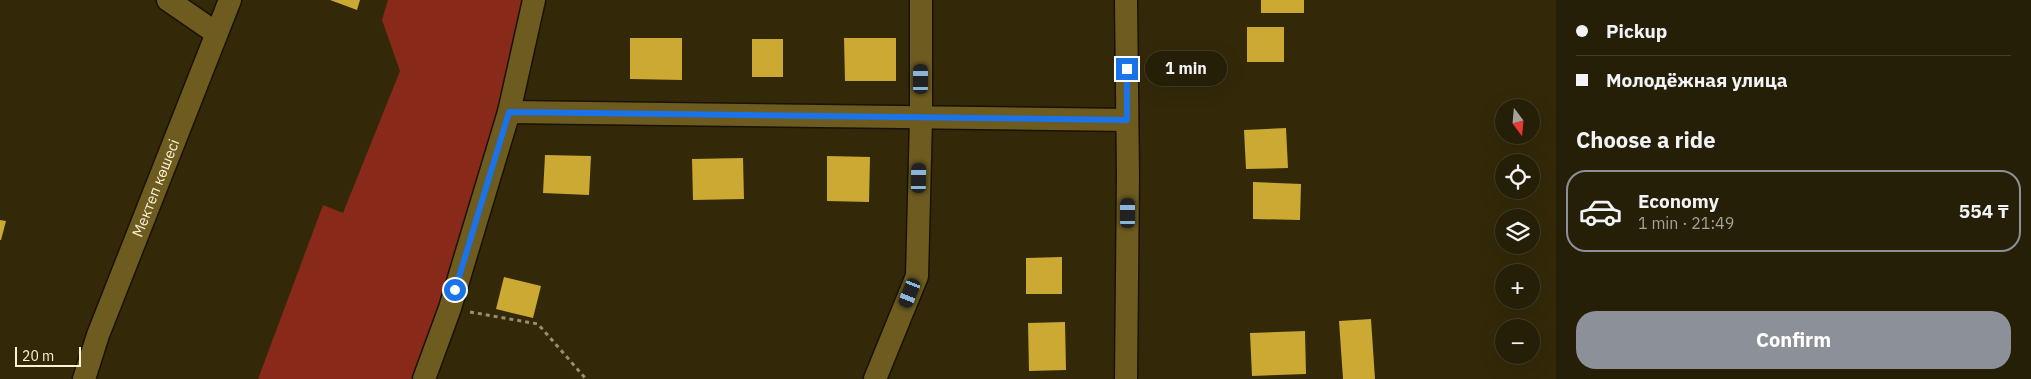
<!DOCTYPE html>
<meta charset="utf-8">
<style>
:root{--surface:#261f07;--page:#322c15;--text:#f1f3f6;--muted:#a4a29b;--line:#423d28;--accent:#8c9099}
body{margin:0;font-family:"IBM Plex Sans",sans-serif;background:var(--page);color:var(--text);height:100vh;display:flex;flex-direction:column;font-size:19px;white-space:nowrap}
*{box-sizing:border-box;margin:0}
p{font-size:16px;color:var(--muted)}
.icon{flex:none;width:28px;height:28px;fill:none;stroke:currentColor;stroke-width:2;stroke-linecap:round;stroke-linejoin:round}
.map{position:relative;flex:1;overflow:hidden}
.details{display:flex;flex-direction:column;background:var(--surface);width:475px}
.details>*{flex:none}
.top-card{display:grid;align-content:center;height:110px;padding:0 20px;background:var(--surface)}
.needle{width:32px;rotate:164deg}
.fabs{position:absolute;left:1495px;top:99px;display:grid;gap:10px}
.fabs a{display:grid;place-items:center;width:45px;height:45px;border-radius:50%;background:var(--surface);box-shadow:0 5px 20px #0002,0 0 0 1px var(--line);font-size:25px}
.scale{position:absolute;left:15px;bottom:12px;width:66px;box-sizing:border-box;padding-left:5px;border:2px solid #fcf2d4;border-top:0;font-size:14px;line-height:18px;white-space:nowrap;color:#fcf2d4;-webkit-text-stroke:4px #332909;paint-order:stroke}
.end{position:absolute;width:22px;height:22px;margin:-11px;border:6px solid #1a73e8;background:#fff;box-shadow:0 0 0 2px #fff}
.from{border-radius:50%}
.bubble{position:absolute;height:35px;border-radius:18px;background:var(--surface);box-shadow:0 5px 20px #0002,0 0 0 1px var(--line);font-size:16px;font-weight:700;line-height:35px;text-align:center}
.car{position:absolute;width:15px;height:30px;margin:-15px -8px;border-radius:6px;box-shadow:0 0 4px 1px #0007;background:linear-gradient(#222 24%,#8ab4d8 0 40%,#222 0 76%,#8ab4d8 0 86%,#222 0)}
.top-card b{display:flex;align-items:center;gap:18px;height:48px;font-size:19px}
.top-card b+b{border-top:1px solid var(--line)}
.top-card i{width:12px;height:12px;background:var(--text)}
ul{padding:0;list-style:none}
li{display:flex;align-items:center;gap:15px;height:82px;margin:0 10px 8px;padding:0 10px;border:2px solid transparent;border-radius:20px}
li div{flex:1}
li b{display:block;font-size:19px}
li em{font-style:normal;font-weight:700}
li.on{border-color:var(--accent)}
li>.icon{width:45px;height:45px;stroke-width:1.5}
h2{padding:0 20px;font-size:22px;line-height:60px}
.cta{display:flex;gap:10px;margin-top:auto;padding:10px 20px}
.cta a{flex:1;height:58px;border-radius:20px;background:var(--accent);color:#fff;font-size:20px;font-weight:700;line-height:58px;text-align:center}
main{display:flex;flex:1;min-height:0}
.map>svg:first-child{display:block}
.green{fill:#882919}
.building{fill:#cba933}
.lines{fill:none;stroke-linecap:round;stroke-linejoin:round}
.minor-casing{stroke:#181202;stroke-width:25}
.path{stroke:#998f70;stroke-width:3;stroke-dasharray:4 4;stroke-linecap:butt}
.minor{stroke:#6d5b1f;stroke-width:22}
.route{stroke:#1a73e8;stroke-width:6}
.labels{text-anchor:middle;stroke-width:5;stroke-linejoin:round;paint-order:stroke}
.street-label{font-size:15px;fill:#fcf2d4;stroke:#332909}
</style>
<main>
<div class="map">
<svg width="1556" height="379" viewBox="0 0 1556 379">
<rect width="100%" height="100%" fill="#332909"/>
<path class="green" d="M388,0h141l-26,108 -82,271h-163l65,-174 20,8 57,-142 -18,-51z"/>
<path class="building" d="M330,0h30l-3,10z
M1261,0h43v13h-43z
M1247,27h37v35h-37z
M630,38h52v42l-52,-1z
M844,38h52v43h-51z
M752,39h31v38h-31z
M1286,128l2,40 -42,1 -2,-39z
M545,155l46,1 -2,39 -46,-2z
M827,156l43,1 -1,45 -42,-1z
M743,158l1,41 -51,1 -1,-41z
M1253,182l48,2 -1,36 -47,-1z
M0,220l6,1 -5,19h-1z
M1062,257v37h-36v-36z
M504,277l37,9 -8,32 -37,-9z
M1371,319l4,60h-32l-4,-58z
M1065,322l1,48 -37,1 -1,-48z
M1305,331l1,43 -54,2 -2,-43z"/>
<g class="lines">
<defs>
<g id="minor">
<path d="M168,0l48,33"/>
<path d="M1126,0l2,176 -2,203"/>
<path d="M509,112l618,8"/>
<path id="s1" d="M84,379l14,-44 132,-335"/>
<path d="M424,379l26,-71 59,-196 25,-112"/>
<path d="M875,379l42,-103 4,-157v-119"/>
</g>
</defs>
<use href="#minor" class="minor-casing"/>
<path class="path" d="M470,312l68,12 48,55"/>
<use href="#minor" class="minor"/>
</g>
<g class="lines">
<path class="route" d="M455,290l54,-178 618,8v-51"/>
</g>
<g class="labels">
<g class="street-label">
<text dy="5" stroke="none"><textPath href="#s1" startOffset="204">Мектеп көшесі</textPath></text>
</g>
</g>
</svg>
<div class="fabs">
<a><svg class="needle" viewBox="-14 -14 28 28"><path d="M0-13l5 13h-10z" fill="#e53935"/><path d="M0 13l5-13h-10z" fill="#a4a29b"/></svg></a>
<a><svg class="icon" aria-label="locate" viewBox="0 0 24 24"><circle cx="12" cy="12" r="6"/><path d="M12 2v4M12 18v4M2 12h4M18 12h4"/></svg></a>
<a><svg class="icon" aria-label="layers" viewBox="0 0 24 24"><path d="M12 4l9 5-9 5-9-5zM3 14l9 5 9-5"/></svg></a>
<a>+</a>
<a>−</a>
</div>
<div class="scale">20 m</div>
<i class="end from" style="left:455px;top:290px"></i>
<i class="end" style="left:1127px;top:69px"></i>
<div class="bubble" style="left:1145px;top:51px;width:82px">1 min</div>
<i class="car" style="left:921px;top:79px;rotate:0deg"></i>
<i class="car" style="left:919px;top:178px;rotate:1deg"></i>
<i class="car" style="left:1128px;top:213px;rotate:0deg"></i>
<i class="car" style="left:910px;top:293px;rotate:202deg"></i>
</div>
<section class="details">
<div class="top-card">
<b><i class="from"></i>Pickup</b>
<b><i></i>Молодёжная улица</b>
</div>
<h2>Choose a ride</h2>
<ul>
<li class="on"><svg class="icon" aria-label="car" viewBox="0 0 24 24"><path d="M5 17H2v-5l4-1 3-4h7l3 4 3 1v5h-3M9 17h6M6 11h13"/><circle cx="7" cy="17" r="2"/><circle cx="17" cy="17" r="2"/></svg><div><b>Economy</b><p>1 min · 21:49</p></div><em>554 ₸</em></li>
</ul>
<div class="cta"><a>Confirm</a></div>
</section>
</main>
